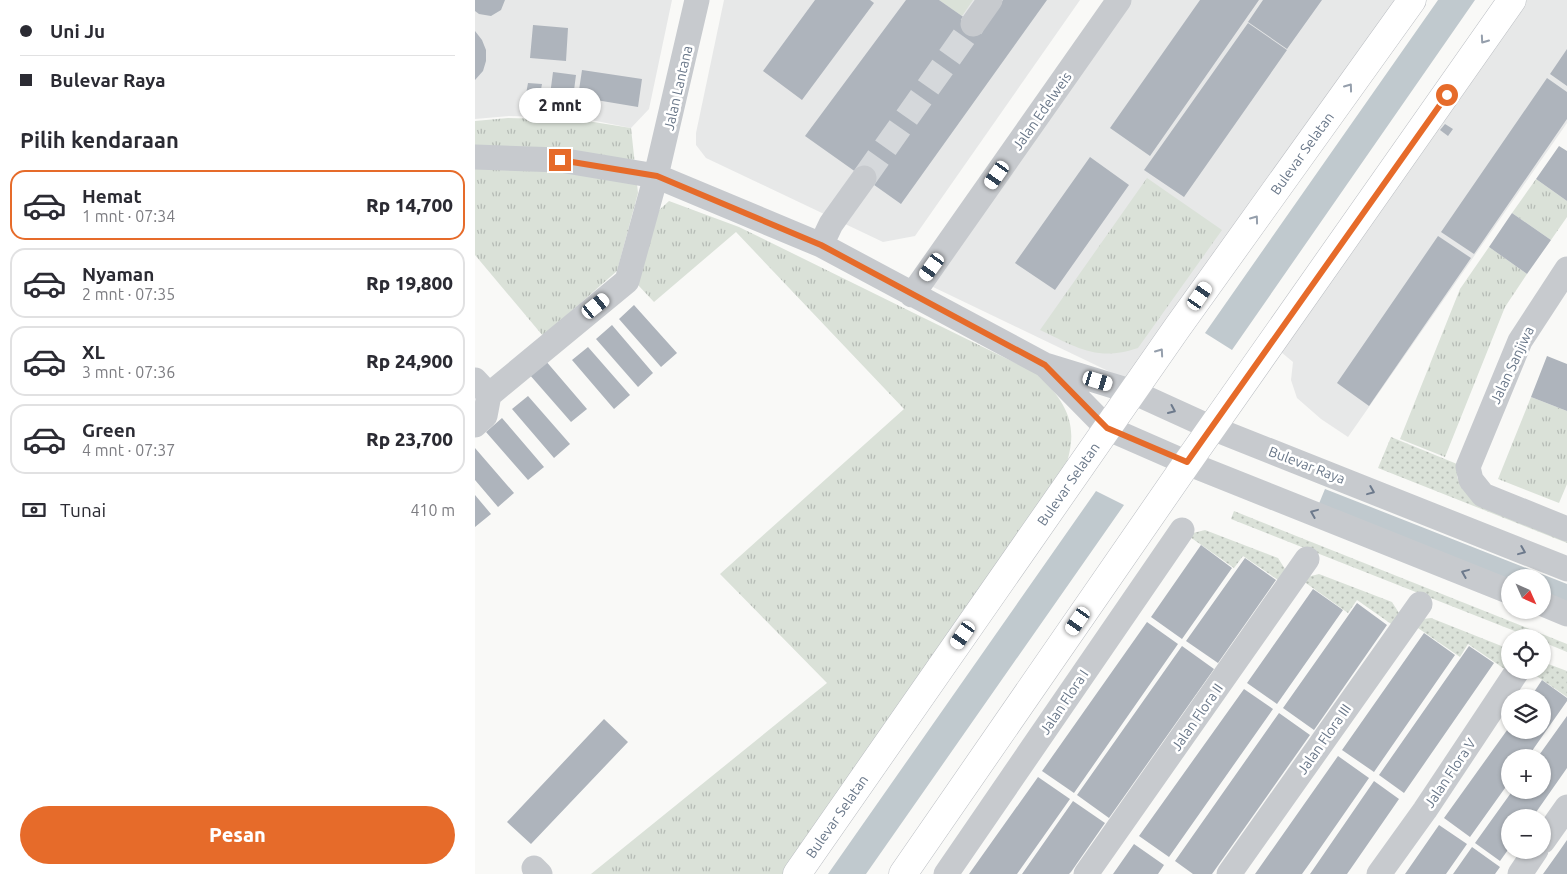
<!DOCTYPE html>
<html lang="id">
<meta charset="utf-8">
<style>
:root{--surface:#fff;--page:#f7f7f7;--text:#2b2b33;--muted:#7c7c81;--line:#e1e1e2;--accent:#e66b2a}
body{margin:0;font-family:Ubuntu,sans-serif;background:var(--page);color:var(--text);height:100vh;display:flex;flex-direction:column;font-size:19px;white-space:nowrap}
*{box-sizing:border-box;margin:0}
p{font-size:16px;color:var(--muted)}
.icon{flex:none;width:28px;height:28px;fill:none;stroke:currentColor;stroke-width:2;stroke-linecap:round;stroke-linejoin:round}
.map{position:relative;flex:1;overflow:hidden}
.panel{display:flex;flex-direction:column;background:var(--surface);width:475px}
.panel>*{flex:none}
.guide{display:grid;align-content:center;height:110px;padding:0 20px;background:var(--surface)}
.needle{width:32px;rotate:135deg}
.fabs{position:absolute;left:1026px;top:569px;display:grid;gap:10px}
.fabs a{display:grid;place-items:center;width:50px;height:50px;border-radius:50%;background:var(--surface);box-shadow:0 1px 4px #0004;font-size:25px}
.end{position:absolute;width:22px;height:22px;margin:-11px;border:6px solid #e66b2a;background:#fff;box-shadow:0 0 0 2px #fff}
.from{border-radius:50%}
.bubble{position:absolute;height:35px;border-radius:18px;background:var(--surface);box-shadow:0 1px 4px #0004;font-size:16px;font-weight:800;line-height:35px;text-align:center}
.car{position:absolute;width:15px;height:30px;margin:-15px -8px;border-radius:6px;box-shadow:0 0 4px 1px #0007;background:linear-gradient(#fff 24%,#345 0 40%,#fff 0 76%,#345 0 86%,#fff 0)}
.guide b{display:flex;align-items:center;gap:18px;height:48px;font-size:19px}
.guide b+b{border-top:1px solid var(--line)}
.guide i{width:12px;height:12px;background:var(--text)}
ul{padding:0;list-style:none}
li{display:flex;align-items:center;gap:15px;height:70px;margin:0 10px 8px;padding:0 10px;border:2px solid var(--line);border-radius:15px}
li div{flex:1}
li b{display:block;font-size:19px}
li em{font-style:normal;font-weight:800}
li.on{border-color:var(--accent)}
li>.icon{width:45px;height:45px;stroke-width:1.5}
h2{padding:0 20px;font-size:22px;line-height:60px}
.pay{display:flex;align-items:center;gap:12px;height:55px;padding:0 20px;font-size:19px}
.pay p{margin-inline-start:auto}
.button{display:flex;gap:10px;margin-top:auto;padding:10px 20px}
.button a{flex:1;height:58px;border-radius:30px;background:var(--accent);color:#fff;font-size:20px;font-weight:800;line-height:58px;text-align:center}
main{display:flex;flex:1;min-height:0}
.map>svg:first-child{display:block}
.built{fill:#e7e8e8}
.grass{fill:url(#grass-tufts)}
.park{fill:url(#park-dots)}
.pitch{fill:#dae1d8}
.water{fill:#c0c9ce}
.building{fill:#aeb4bc}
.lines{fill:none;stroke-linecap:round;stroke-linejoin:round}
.minor-tunnel{stroke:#d5d8db;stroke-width:25;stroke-dasharray:25 12;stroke-linecap:butt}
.major-casing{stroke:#babdc2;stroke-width:29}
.minor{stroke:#c7cace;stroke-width:25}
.major{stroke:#fff;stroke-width:28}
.oneway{stroke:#959fac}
.oneway2{stroke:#6d7a8c}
.route{stroke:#e66b2a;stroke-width:6}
.labels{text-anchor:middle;stroke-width:5;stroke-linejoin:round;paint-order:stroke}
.street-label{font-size:14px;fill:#687688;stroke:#fff}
</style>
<main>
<section class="panel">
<div class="guide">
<b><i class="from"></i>Uni Ju</b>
<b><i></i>Bulevar Raya</b>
</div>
<h2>Pilih kendaraan</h2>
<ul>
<li class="on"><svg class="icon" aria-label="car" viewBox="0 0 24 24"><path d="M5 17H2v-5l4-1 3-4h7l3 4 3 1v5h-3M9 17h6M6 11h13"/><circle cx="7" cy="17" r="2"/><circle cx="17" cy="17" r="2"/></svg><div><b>Hemat</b><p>1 mnt · 07:34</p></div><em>Rp 14,700</em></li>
<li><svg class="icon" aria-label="car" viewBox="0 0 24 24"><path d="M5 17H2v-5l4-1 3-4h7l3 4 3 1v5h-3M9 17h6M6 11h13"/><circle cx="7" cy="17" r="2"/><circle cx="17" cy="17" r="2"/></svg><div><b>Nyaman</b><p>2 mnt · 07:35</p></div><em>Rp 19,800</em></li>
<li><svg class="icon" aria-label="car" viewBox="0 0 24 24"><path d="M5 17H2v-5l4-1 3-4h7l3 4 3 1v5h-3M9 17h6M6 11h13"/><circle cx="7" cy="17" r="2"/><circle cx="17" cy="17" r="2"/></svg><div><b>XL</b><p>3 mnt · 07:36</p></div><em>Rp 24,900</em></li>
<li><svg class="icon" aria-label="car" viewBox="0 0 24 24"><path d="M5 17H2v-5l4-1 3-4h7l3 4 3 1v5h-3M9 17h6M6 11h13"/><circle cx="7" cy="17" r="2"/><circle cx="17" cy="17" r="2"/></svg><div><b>Green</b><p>4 mnt · 07:37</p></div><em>Rp 23,700</em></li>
</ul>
<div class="pay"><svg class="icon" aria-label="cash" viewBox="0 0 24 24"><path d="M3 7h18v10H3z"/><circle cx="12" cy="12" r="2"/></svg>Tunai<p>410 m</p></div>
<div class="button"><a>Pesan</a></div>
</section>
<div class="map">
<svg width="1092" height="874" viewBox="0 0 1092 874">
<defs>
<pattern id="grass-tufts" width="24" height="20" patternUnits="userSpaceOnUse" patternTransform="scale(1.25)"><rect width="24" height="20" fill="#dae1d8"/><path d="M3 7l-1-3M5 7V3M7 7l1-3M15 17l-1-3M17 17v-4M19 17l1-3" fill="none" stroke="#b5bbb5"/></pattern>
<pattern id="park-dots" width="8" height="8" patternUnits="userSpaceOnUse" patternTransform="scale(1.25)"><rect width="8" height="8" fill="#dae1d8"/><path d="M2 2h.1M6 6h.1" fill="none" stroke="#b5bbb5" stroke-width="1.8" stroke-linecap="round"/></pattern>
</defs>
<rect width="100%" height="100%" fill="#f9f9f7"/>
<path class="built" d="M0,0h197l-23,109 -18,19 -50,-10 -72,-2 -34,3z
M249,0h356l-165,236 -32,6 -177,-84 -10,-13v-12z
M656,0h273l-273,382 -200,-96z
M1052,0h40v123l-219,314 -27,-18 -24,-21 -6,-18 2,-18 -12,-10z"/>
<path class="grass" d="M33,118l73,2 50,8 7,65 -21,78 -74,65 -68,-81v-134z
M672,178l75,52 -84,118c-41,14 -62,-1 -98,-18z
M1061,179l31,22v16l-16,23 -39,-27z
M194,201l70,26 299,147c31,31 42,54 26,97l-278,403h-195l236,-191 -107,-109 184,-165 -168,-177 -82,70 -16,-17 20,-74z
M1014,247l38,27 -22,33 -60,150 -45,-18 60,-150z
M1056,397l36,14v73l-8,19 -61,-24z"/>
<path class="park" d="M916,437l66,27v13l5,11 105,50v5l-189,-75z
M759,511l333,133v8l-24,-10v-4l-13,-1 -299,-118z
M730,530l73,28 7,11 -4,13 -38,-26 -9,12 -44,-31 3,-4z
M844,574l73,28 7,11 -5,13 -37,-26 -9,13 -45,-32 4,-4z
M956,618l73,29 6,10 -4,13 -38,-26 -8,13 -45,-31 8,-7z
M1068,662l24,9v26l-39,-27h15z"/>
<path class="pitch" d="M464,0h34l-11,16z"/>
<path class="water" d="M963,0h37l-243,350 -27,-17z
M850,489l242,95v20l-24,-10v-16h-33v3l-192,-75z
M621,491l28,14 -258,369h-38z"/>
<path class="building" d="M0,0h30l-4,10 -10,6 -12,-2 -4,-3z
M340,0h55l4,3 -72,97 -39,-29z
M431,0h33l43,30 21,-30h44l-146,204 -96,-68z
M725,0h59l-109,156 -40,-28z
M788,0h59l-35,49 -39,-27z
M773,23l39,27 -103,147 -40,-27z
M58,25l35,3 -2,33 -36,-3z
M0,31l7,9 4,10v11l-3,10 -8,9z
M1092,49v37l-17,-12z
M107,70l60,9 -4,28 -60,-10z
M78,72l23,3 -3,23 -23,-3z
M1072,78l20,14v27l-93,135 -33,-22z
M53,83l14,1 -2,11 -14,-1z
M970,124l8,5 -5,7 -8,-6z
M1084,146l8,5v50l-31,-22z
M615,157l39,28 -74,105 -40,-27z
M1037,213l39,27 -24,34 -38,-27z
M963,236l33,22 -102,148 -32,-23z
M159,305l43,48 -16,14 -42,-48z
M137,325l41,48 -15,14 -42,-48z
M113,347l42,48 -16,14 -42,-49z
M1072,356l20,8v47l-36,-14z
M70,360l42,49 -16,13 -42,-48z
M53,396l42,48 -16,14 -42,-49z
M27,418l42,49 -16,13 -42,-48z
M0,448l39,45 -16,14 -23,-27z
M0,495l16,19 -16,13z
M726,545l31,23 -50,71 -31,-22z
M770,558l31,22 -58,83 -32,-22z
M838,589l30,21 -66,94 -30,-21z
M882,603l30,22 -73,105 -31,-22z
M672,622l31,22 -104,149 -32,-22z
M949,633l31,22 -81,117 -32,-22z
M707,646l32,23 -105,149 -32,-23z
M994,646l25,17 -90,130 -25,-18z
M1067,680l25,18v3l-40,57h-17v23l-40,56 -26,-19 66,-92v4h33v-32h-13z
M769,689l29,20 -104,148 -30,-21z
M804,713l31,22 -98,139h-19l-18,-13z
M1092,716v52l-35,50h-22v29l-10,14 -25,-18 38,-53h30v-32h-6z
M129,719l24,23 -97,102 -24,-22z
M863,756l31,22 -57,82 -10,14h-47z
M563,777l32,22 -53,75h-48z
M899,781l25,18 -45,65 -7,10h-37z
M598,801l32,22 -34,49 -2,2h-47z
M964,825l28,19 -21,30h-41z
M1092,840v34h-24l15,-21z
M659,844l30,21 -6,9h-45z
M997,847l28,20 -5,7h-42z"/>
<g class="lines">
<path class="minor-tunnel" d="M389,178l109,-154"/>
<defs>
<g id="major">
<path id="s1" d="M322,874l380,-546 235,-328"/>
<path d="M428,874l284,-411 325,-463"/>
</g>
</defs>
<use href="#major" class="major-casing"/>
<path class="minor" d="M498,24l17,-24
M0,157l85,3 96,16 165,69 224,120 88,27 79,36 355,141
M346,245l10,-21 33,-46
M1092,269l-47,72 -52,126 3,13 12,15 84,34
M437,295l207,-295
M572,367l60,61 80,35 323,129
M0,380l14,15
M0,425l10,-9 4,-21 138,-114 29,-105 41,-176
M1068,604l24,10
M1068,841l24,-34
M59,868l6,6
M471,874l236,-344
M611,874l221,-315
M754,874l191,-270
M904,874l46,-64 93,-140
M1045,874l16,-24"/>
<use href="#major" class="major"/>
</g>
<defs><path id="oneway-chevron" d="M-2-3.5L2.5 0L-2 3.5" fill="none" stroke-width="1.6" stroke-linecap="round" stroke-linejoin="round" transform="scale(1.25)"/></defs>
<g class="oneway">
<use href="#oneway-chevron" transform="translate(1009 40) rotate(125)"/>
<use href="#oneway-chevron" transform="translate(874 87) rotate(-54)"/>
<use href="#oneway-chevron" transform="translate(780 219) rotate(-54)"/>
<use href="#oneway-chevron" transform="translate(685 352) rotate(-55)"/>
</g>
<g class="oneway2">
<use href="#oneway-chevron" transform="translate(697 410) rotate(24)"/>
<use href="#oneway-chevron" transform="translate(896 491) rotate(22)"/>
<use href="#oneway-chevron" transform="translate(839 513) rotate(-158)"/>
<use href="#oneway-chevron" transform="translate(1047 551) rotate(22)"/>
<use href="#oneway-chevron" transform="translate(990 573) rotate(-158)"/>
</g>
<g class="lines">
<path class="route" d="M85,160l97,16 164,69 224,120 62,63 80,34 260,-367"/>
</g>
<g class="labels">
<g class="street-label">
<text transform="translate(203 88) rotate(-77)" y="5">Jalan Lantana</text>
<text transform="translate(567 111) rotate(-55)" y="5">Jalan Edelweis</text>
<text dy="5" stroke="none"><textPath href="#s1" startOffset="880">Bulevar Selatan</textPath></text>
<text transform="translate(1037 365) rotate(-65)" y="5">Jalan Sanjiwa</text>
<text transform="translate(832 465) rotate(21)" y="5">Bulevar Raya</text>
<text dy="5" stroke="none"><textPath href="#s1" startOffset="475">Bulevar Selatan</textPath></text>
<text transform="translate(589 702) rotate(-56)" y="5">Jalan Flora I</text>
<text transform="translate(722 717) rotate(-55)" y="5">Jalan Flora II</text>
<text transform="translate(849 739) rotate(-55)" y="5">Jalan Flora III</text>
<text transform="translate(975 773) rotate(-56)" y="5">Jalan Flora V</text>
<text dy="5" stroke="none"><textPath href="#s1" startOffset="70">Bulevar Selatan</textPath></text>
</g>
</g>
</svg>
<div class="fabs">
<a><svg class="needle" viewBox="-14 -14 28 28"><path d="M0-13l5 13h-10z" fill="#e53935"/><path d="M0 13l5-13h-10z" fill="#7c7c81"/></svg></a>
<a><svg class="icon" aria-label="locate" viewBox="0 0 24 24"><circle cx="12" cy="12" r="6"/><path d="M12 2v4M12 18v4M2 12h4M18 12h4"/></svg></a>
<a><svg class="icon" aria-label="layers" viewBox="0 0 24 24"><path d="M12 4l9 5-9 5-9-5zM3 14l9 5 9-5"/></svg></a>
<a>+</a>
<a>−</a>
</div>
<i class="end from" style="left:972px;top:95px"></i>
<i class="end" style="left:85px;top:160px"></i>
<div class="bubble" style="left:44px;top:88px;width:82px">2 mnt</div>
<i class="car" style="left:522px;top:175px;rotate:215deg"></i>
<i class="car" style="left:457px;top:267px;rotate:216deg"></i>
<i class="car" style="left:725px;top:296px;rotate:35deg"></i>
<i class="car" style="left:121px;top:306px;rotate:51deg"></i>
<i class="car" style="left:623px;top:381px;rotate:107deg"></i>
<i class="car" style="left:603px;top:621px;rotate:215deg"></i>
<i class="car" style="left:488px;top:635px;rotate:215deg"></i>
</div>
</main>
